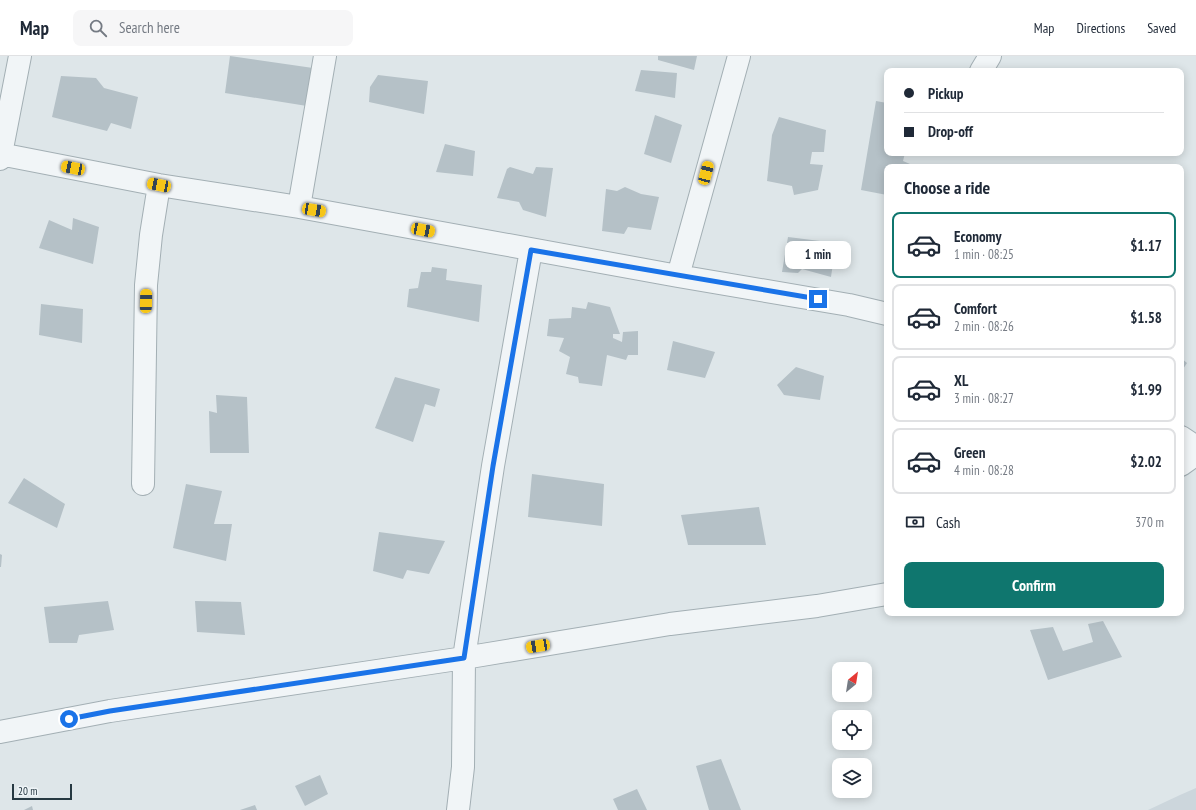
<!DOCTYPE html>
<meta charset="utf-8">
<style>
:root{--surface:#fff;--page:#f6f6f7;--text:#1f2937;--muted:#747a83;--line:#e0e1e3;--accent:#0f766e}
body{margin:0;font-family:"PT Sans Narrow",sans-serif;background:var(--page);color:var(--text);height:100vh;display:flex;flex-direction:column;font-size:15px;white-space:nowrap}
*{box-sizing:border-box;margin:0}
p{font-size:13px;color:var(--muted)}
.icon{flex:none;width:22px;height:22px;fill:none;stroke:currentColor;stroke-width:2;stroke-linecap:round;stroke-linejoin:round}
.map{position:relative;flex:1;overflow:hidden}
.panel{position:absolute;left:884px;top:108px;width:300px;height:452px;display:flex;flex-direction:column;background:var(--surface);border-radius:8px;box-shadow:0 2px 10px #0003}
.panel>*{flex:none}
.hud{position:absolute;left:884px;top:12px;width:300px;height:88px;border-radius:8px;box-shadow:0 2px 10px #0003;display:grid;align-content:center;height:88px;padding:0 20px;background:var(--surface)}
.needle{width:26px;rotate:30deg}
.tools{position:absolute;left:832px;top:606px;display:grid;gap:8px}
.tools a{display:grid;place-items:center;width:40px;height:40px;border-radius:8px;background:var(--surface);box-shadow:0 2px 10px #0003;font-size:20px}
.scale{position:absolute;left:12px;bottom:10px;width:60px;box-sizing:border-box;padding-left:4px;border:2px solid #263942;border-top:0;font-size:11px;line-height:14px;white-space:nowrap;color:#263942;-webkit-text-stroke:3px #eef4f7;paint-order:stroke}
.end{position:absolute;width:18px;height:18px;margin:-9px;border:5px solid #1a73e8;background:#fff;box-shadow:0 0 0 2px #fff}
.from{border-radius:50%}
.bubble{position:absolute;height:28px;border-radius:8px;background:var(--surface);box-shadow:0 2px 10px #0003;font-size:13px;font-weight:700;line-height:28px;text-align:center}
.car{position:absolute;width:12px;height:24px;margin:-12px -6px;border-radius:5px;box-shadow:0 0 3px 1px #0007;background:linear-gradient(#f5c518 24%,#345 0 40%,#f5c518 0 76%,#345 0 86%,#f5c518 0)}
.hud b{display:flex;align-items:center;gap:14px;height:38px;font-size:15px}
.hud b+b{border-top:1px solid var(--line)}
.hud i{width:10px;height:10px;background:var(--text)}
ul{padding:0;list-style:none}
li{display:flex;align-items:center;gap:12px;height:66px;margin:0 8px 6px;padding:0 12px;border:2px solid var(--line);border-radius:8px}
li div{flex:1}
li b{display:block;font-size:15px}
li em{font-style:normal;font-weight:700}
li.on{border-color:var(--accent)}
li>.icon{width:36px;height:36px;stroke-width:1.5}
h2{padding:0 20px;font-size:18px;line-height:48px}
.pay{display:flex;align-items:center;gap:10px;height:44px;padding:0 20px;font-size:15px}
.pay p{margin-inline-start:auto}
.action{display:flex;gap:8px;margin-top:auto;padding:8px 20px}
.action a{flex:1;height:46px;border-radius:8px;background:var(--accent);color:#fff;font-size:16px;font-weight:700;line-height:46px;text-align:center}
header{display:flex;align-items:center;gap:24px;box-sizing:border-box;height:56px;padding:0 20px;background:var(--surface);border-bottom:1px solid var(--line)}
header strong{font-size:19px}
nav{display:flex;gap:22px;margin-inline-start:auto;font-size:14px}
.search{width:280px;height:36px;background:var(--page);display:flex;align-items:center;gap:10px;box-sizing:border-box;padding:0 14px;border-radius:8px;color:var(--muted);font-size:15px}
.map>svg:first-child{display:block}
.built{fill:#ccd6dc}
.building{fill:#b5c1c7}
.lines{fill:none;stroke-linecap:round;stroke-linejoin:round}
.minor-casing{stroke:#a3afb4;stroke-width:24}
.minor{stroke:#f1f5f7;stroke-width:22}
.route{stroke:#1a73e8;stroke-width:5}
</style>
<header>
<strong>Map</strong>
<div class="search"><svg class="icon" aria-label="search" viewBox="0 0 24 24"><circle cx="10" cy="10" r="6"/><path d="M15 15l6 6"/></svg>Search here</div>
<nav><a>Map</a><a>Directions</a><a>Saved</a></nav>
</header>
<div class="map">
<svg width="1196" height="754" viewBox="0 0 1196 754">
<rect width="100%" height="100%" fill="#dee6e9"/>
<path class="built" d="M1196,732v22h-48l32,-15z"/>
<path class="building" d="M230,0l83,12 -6,38 -82,-13z
M658,0h39l-3,14 -36,-10z
M641,14l36,3 -2,25 -40,-7z
M378,19l50,6 -4,33 -55,-12 1,-15z
M61,20l35,2 8,10 34,9 -7,32 -20,-6 -4,8 -55,-14z
M876,45l11,2v50h18l-2,8 14,6h-30v28l-26,-5z
M655,59l27,10 -11,38 -27,-9z
M779,61l47,13 -2,22h-12l-2,12 13,1 -5,25 -24,5 -2,-9 -25,-5 5,-46z
M445,88l30,7 -2,25 -37,-4z
M510,111l23,7 3,-7 17,1 -7,49 -23,-7 -4,-8 -22,-4 10,-29z
M625,131l16,7 18,3 -8,33 -23,-3 -4,7 -22,-3 4,-42 11,2z
M73,162l26,9 -6,37 -54,-16 10,-28 23,10z
M788,181l48,6 -5,34 -29,-8 -4,4 -16,-1z
M432,211l15,2 -1,11 36,5 -3,37 -72,-15 2,-18 9,-1 3,-16h10z
M588,246l22,5 10,27h-7v4l9,4 1,-10 15,-1v24h-10l-2,5 -19,-5 -5,31 -23,-3 -1,-6 -12,-3 4,-17 -11,-6 5,-13 -17,-2 2,-17 22,-1 1,-11 14,2z
M41,248l42,5 -1,34 -43,-8z
M673,285l42,11 -10,26 -38,-8z
M1181,302l6,5 -6,9z
M796,311l28,9 -4,24 -36,-5 -7,-10z
M395,321l45,12 -5,18 -10,-3 -12,38 -38,-14z
M216,339l31,2 2,56h-39l-1,-42 8,2z
M886,393h1v10l-2,-1z
M532,418l72,10 -2,42 -74,-9z
M24,422l41,26 -8,24 -49,-25z
M186,428l36,7 -8,33h18l-6,37 -53,-13z
M759,451l7,38h-78l-7,-30z
M379,476l66,9 -16,33 -22,-4 -4,9 -30,-8z
M0,498l2,1 -1,12h-1z
M108,545l6,29 -35,5 -2,8h-28l-5,-36z
M195,545l46,1 4,33 -48,-3z
M1103,565l19,36 -74,23 -18,-50 23,-3 10,24 30,-9 -5,-18z
M721,703l20,51h-32l-13,-44z
M320,719l8,19 -23,12 -10,-20z
M637,733l10,21h-29l-5,-11z
M255,749l2,5h-17z
M32,750l1,4h-9z"/>
<g class="lines">
<defs>
<path id="minor" d="M981,15l9,-15
M0,98l159,31 140,22 379,69 171,29 38,9
M0,103l20,-103
M299,151l26,-151
M678,220l61,-220
M1181,381l15,10
M1181,409l15,-11
M143,428l3,-199 5,-50 8,-50
M0,676l110,-21 354,-53 206,-34 147,-18 70,-12
M458,754l5,-43 1,-109 29,-192 38,-216"/>
</defs>
<use href="#minor" class="minor-casing"/>
<use href="#minor" class="minor"/>
</g>
<g class="lines">
<path class="route" d="M69,663l41,-8 354,-53 29,-192 38,-216 287,49"/>
</g>
</svg>
<div class="tools">
<a><svg class="needle" viewBox="-14 -14 28 28"><path d="M0-13l5 13h-10z" fill="#e53935"/><path d="M0 13l5-13h-10z" fill="#747a83"/></svg></a>
<a><svg class="icon" aria-label="locate" viewBox="0 0 24 24"><circle cx="12" cy="12" r="6"/><path d="M12 2v4M12 18v4M2 12h4M18 12h4"/></svg></a>
<a><svg class="icon" aria-label="layers" viewBox="0 0 24 24"><path d="M12 4l9 5-9 5-9-5zM3 14l9 5 9-5"/></svg></a>
</div>
<div class="scale">20 m</div>
<i class="end from" style="left:69px;top:663px"></i>
<i class="end" style="left:818px;top:243px"></i>
<div class="bubble" style="left:785px;top:185px;width:66px">1 min</div>
<i class="car" style="left:73px;top:112px;rotate:281deg"></i>
<i class="car" style="left:706px;top:117px;rotate:15deg"></i>
<i class="car" style="left:159px;top:129px;rotate:281deg"></i>
<i class="car" style="left:314px;top:154px;rotate:100deg"></i>
<i class="car" style="left:423px;top:174px;rotate:101deg"></i>
<i class="car" style="left:146px;top:245px;rotate:1deg"></i>
<i class="car" style="left:538px;top:590px;rotate:261deg"></i>
<div class="hud">
<b><i class="from"></i>Pickup</b>
<b><i></i>Drop-off</b>
</div>
<section class="panel">
<h2>Choose a ride</h2>
<ul>
<li class="on"><svg class="icon" aria-label="car" viewBox="0 0 24 24"><path d="M5 17H2v-5l4-1 3-4h7l3 4 3 1v5h-3M9 17h6M6 11h13"/><circle cx="7" cy="17" r="2"/><circle cx="17" cy="17" r="2"/></svg><div><b>Economy</b><p>1 min · 08:25</p></div><em>$1.17</em></li>
<li><svg class="icon" aria-label="car" viewBox="0 0 24 24"><path d="M5 17H2v-5l4-1 3-4h7l3 4 3 1v5h-3M9 17h6M6 11h13"/><circle cx="7" cy="17" r="2"/><circle cx="17" cy="17" r="2"/></svg><div><b>Comfort</b><p>2 min · 08:26</p></div><em>$1.58</em></li>
<li><svg class="icon" aria-label="car" viewBox="0 0 24 24"><path d="M5 17H2v-5l4-1 3-4h7l3 4 3 1v5h-3M9 17h6M6 11h13"/><circle cx="7" cy="17" r="2"/><circle cx="17" cy="17" r="2"/></svg><div><b>XL</b><p>3 min · 08:27</p></div><em>$1.99</em></li>
<li><svg class="icon" aria-label="car" viewBox="0 0 24 24"><path d="M5 17H2v-5l4-1 3-4h7l3 4 3 1v5h-3M9 17h6M6 11h13"/><circle cx="7" cy="17" r="2"/><circle cx="17" cy="17" r="2"/></svg><div><b>Green</b><p>4 min · 08:28</p></div><em>$2.02</em></li>
</ul>
<div class="pay"><svg class="icon" aria-label="cash" viewBox="0 0 24 24"><path d="M3 7h18v10H3z"/><circle cx="12" cy="12" r="2"/></svg>Cash<p>370 m</p></div>
<div class="action"><a>Confirm</a></div>
</section>
</div>
